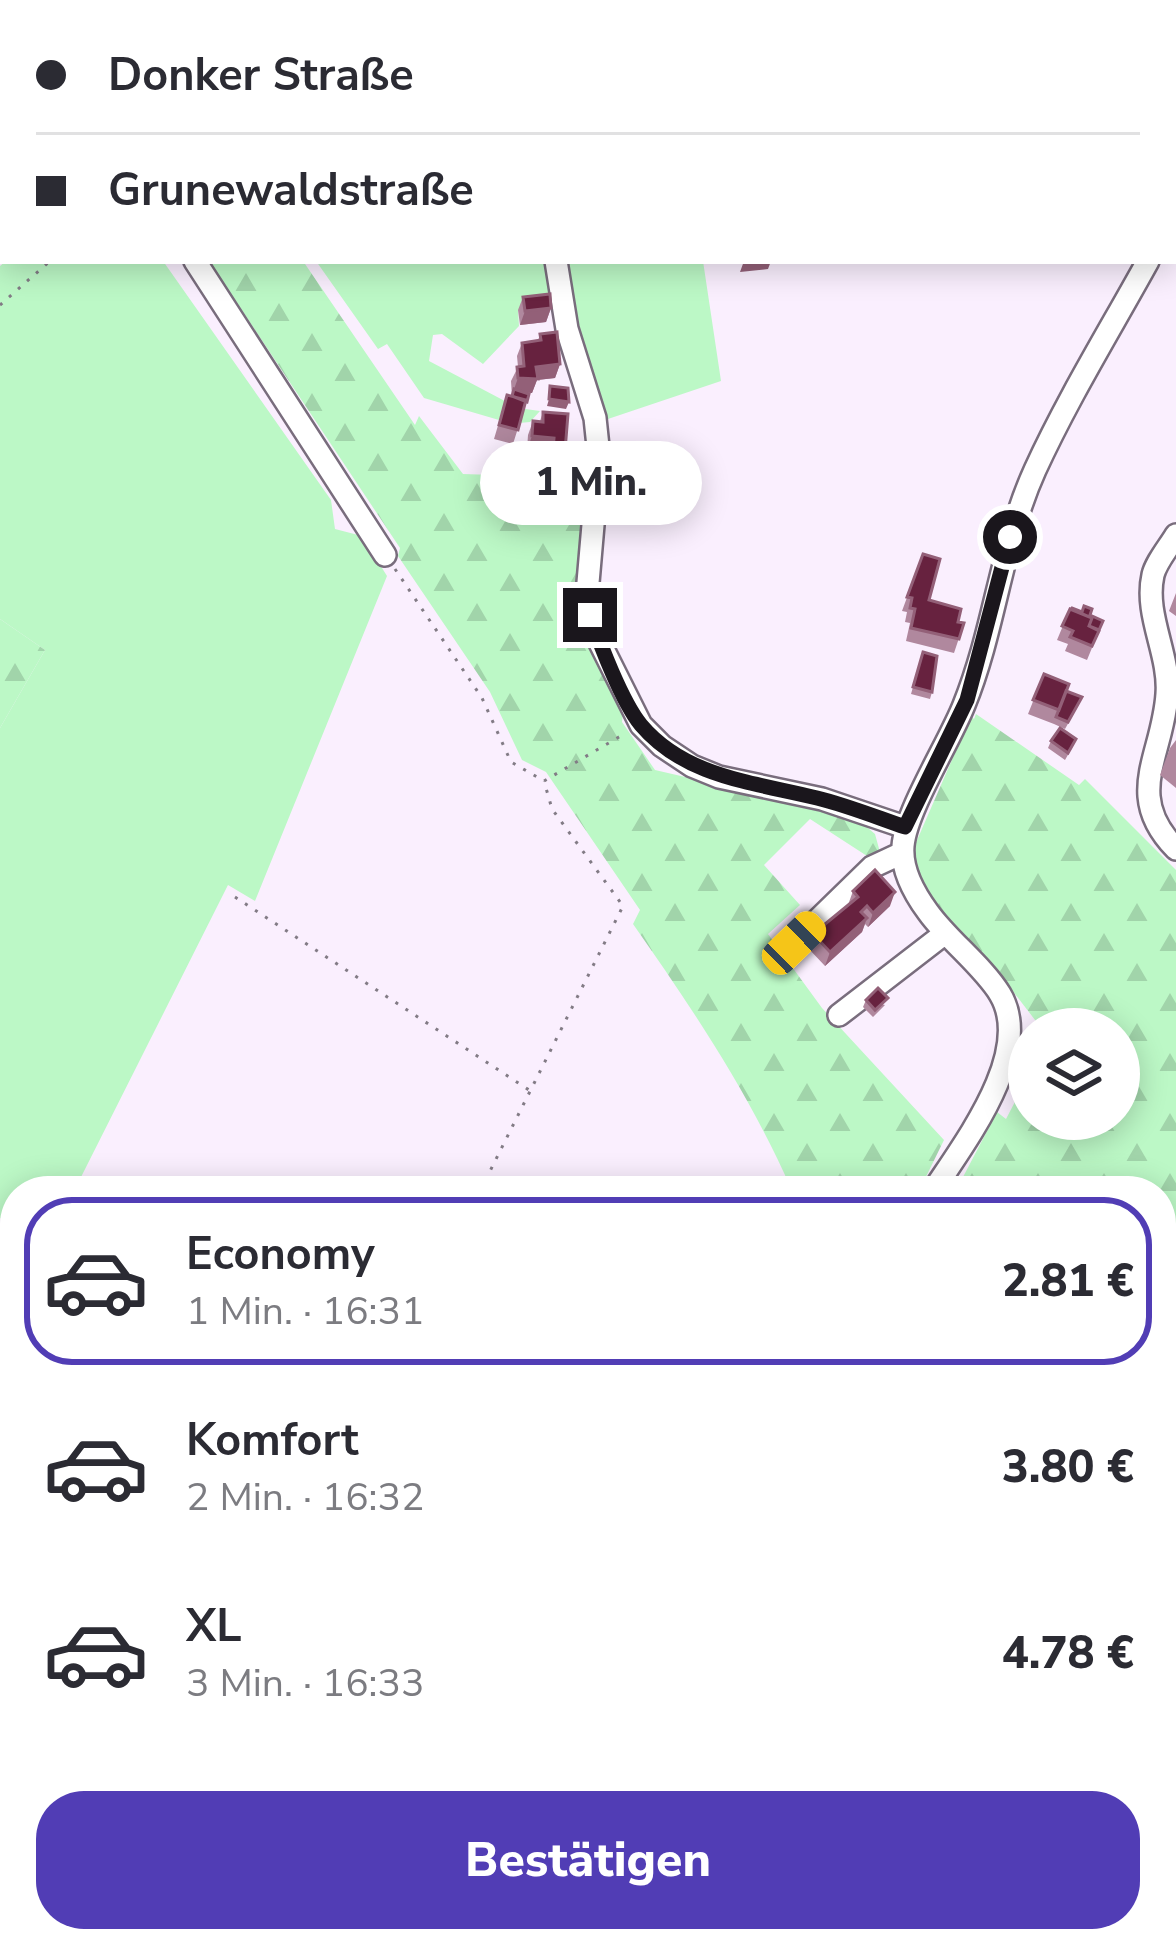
<!DOCTYPE html>
<html lang="de">
<meta charset="utf-8">
<style>
:root{--surface:#fff;--page:#f7f7f7;--text:#2b2b33;--muted:#7c7c81;--line:#e1e1e2;--accent:#513db5}
body{margin:0;font-family:"Nunito Sans",sans-serif;background:var(--page);color:var(--text);height:100vh;display:flex;flex-direction:column;font-size:45px;white-space:nowrap}
*{box-sizing:border-box;margin:0}
p{font-size:39px;color:var(--muted)}
.icon{flex:none;width:66px;height:66px;fill:none;stroke:currentColor;stroke-width:2;stroke-linecap:round;stroke-linejoin:round}
.map{position:relative;flex:1;overflow:hidden}
.panel{position:absolute;left:0px;top:1176px;width:1176px;height:777px;display:flex;flex-direction:column;background:var(--surface);border-radius:48px 48px 0 0;box-shadow:0 6px 30px #0003}
.panel>*{flex:none}
.hud{position:absolute;left:0px;top:0px;width:1176px;height:264px;box-shadow:0 6px 30px #0003;display:grid;align-content:center;height:264px;padding:0 36px;background:var(--surface)}
.buttons{position:absolute;left:1008px;top:1008px;display:grid;gap:24px}
.buttons a{display:grid;place-items:center;width:132px;height:132px;border-radius:50%;background:var(--surface);box-shadow:0 6px 30px #0003;font-size:60px}
.end{position:absolute;width:54px;height:54px;margin:-27px;border:15px solid #1a161c;background:#fff;box-shadow:0 0 0 6px #fff}
.from{border-radius:50%}
.bubble{position:absolute;height:84px;border-radius:42px;background:var(--surface);box-shadow:0 6px 30px #0003;font-size:39px;font-weight:800;line-height:84px;text-align:center}
.car{position:absolute;width:36px;height:72px;margin:-36px -18px;border-radius:15px;box-shadow:0 0 9px 3px #0007;background:linear-gradient(#f5c518 24%,#345 0 40%,#f5c518 0 76%,#345 0 86%,#f5c518 0)}
.hud b{display:flex;align-items:center;gap:42px;height:114px;font-size:45px}
.hud b+b{border-top:3px solid var(--line)}
.hud i{width:30px;height:30px;background:var(--text)}
ul{padding:21px 0 0;list-style:none}
li{display:flex;align-items:center;gap:36px;height:168px;margin:0 24px 18px;padding:0 12px;border:6px solid transparent;border-radius:48px}
li div{flex:1}
li b{display:block;font-size:45px}
li em{font-style:normal;font-weight:800}
li.current{border-color:var(--accent)}
li>.icon{width:108px;height:108px;stroke-width:1.5}
.cta{display:flex;gap:24px;margin-top:auto;padding:24px 36px}
.cta a{flex:1;height:138px;border-radius:48px;background:var(--accent);color:#fff;font-size:48px;font-weight:800;line-height:138px;text-align:center}
.map>svg:first-child{display:block}
.grass{fill:#bcf8c6}
.forest{fill:url(#forest-firs)}
.park{fill:url(#park-tufts)}
.lines{fill:none;stroke-linecap:round;stroke-linejoin:round}
.minor-casing{stroke:#796d7d;stroke-width:26}
.path{stroke:#827b85;stroke-width:3;stroke-dasharray:3 9;stroke-linecap:butt}
.minor{stroke:#fff;stroke-width:21}
.wall{fill:#b0889e}
.shaded-wall{fill:#936078}
.building{fill:#67223f;stroke:#936078;stroke-width:3}
.route{stroke:#1a161c;stroke-width:15}
</style>
<div class="map">
<svg width="1176" height="1951" viewBox="0 0 1176 1951">
<defs>
<pattern id="forest-firs" width="22" height="20" patternUnits="userSpaceOnUse" patternTransform="scale(3)"><rect width="22" height="20" fill="#bcf8c6"/><path d="M5 1l3.5 6h-7zM16 11l3.5 6h-7z" fill="#a1d4aa"/></pattern>
<pattern id="park-tufts" width="24" height="20" patternUnits="userSpaceOnUse" patternTransform="scale(3)"><rect width="24" height="20" fill="#bcf8c6"/><path d="M3 7l-1-3M5 7V3M7 7l1-3M15 17l-1-3M17 17v-4M19 17l1-3" fill="none" stroke="#a1d4aa"/></pattern>
</defs>
<rect width="100%" height="100%" fill="#faeffe"/>
<path class="grass" d="M6,261h157l168,239 4,29 27,7 25,40 -132,325 -27,-16 -154,306h-59v37l-15,-10v-490l45,-78 -45,-31v-353z
M316,261h236l6,45 -40,4 1,16 -36,38 -41,-30 -9,1 -4,26 89,47 22,3 -10,11 -11,1 -17,-14 -3,11 -75,-22 -37,-54 -9,5z
M562,261h141l18,120 -119,40 -2,78z"/>
<path class="forest" d="M209,261h94l112,164 4,-9 44,58 93,3 5,1v13h32c-4,29 -17,97 -14,121 5,40 49,70 43,110l33,48 199,46 21,18 9,33 -74,-48 -46,46 36,40 -32,29 54,74 122,132 -25,51h-127c-41,-95 -100,-183 -159,-267l7,-14 -94,-138 -24,-12 -32,-68 -92,-136 2,-8z
M0,619l45,31 -45,78z
M976,714l103,71 6,-6 91,91v517l-15,-2v-194h-212l14,-14 34,-65 9,7 23,-44v44h90v-90h-77l-34,-44 -83,-87 -14,-44 60,-138 3,3z
M874,1938h78l-4,13h-74z"/>
<path class="park" d="M1161,1385l15,2v564h-232l3,-13h214z"/>
<g class="lines">
<defs>
<path id="minor" d="M174,0v3
M258,3l3,-3
M0,19l3,3
M1173,39l3,-1
M1173,209l3,-6
M195,261l190,294
M556,261l11,68 28,89 4,38 -12,138 13,49 41,82 21,21 30,20 27,11 103,22 83,28
M1176,535c-7,12 -20,27 -23,40 -9,40 17,79 14,119 -4,62 -44,101 9,155
M794,943l78,-76 30,-14
M839,1015l105,-81
M933,1191c31,-48 102,-139 67,-197 -17,-28 -52,-54 -72,-82 -14,-19 -27,-42 -25,-66 3,-36 46,-103 61,-141 31,-76 37,-160 71,-235 33,-72 75,-140 113,-209
M1161,1843l15,-6
M448,1938l12,13"/>
</defs>
<use href="#minor" class="minor-casing"/>
<path class="path" d="M377,3l2,-3
M0,194l3,-2
M0,305l50,-44
M395,569l87,129 29,64 33,19 80,-47
M235,897l294,193
M480,1191l143,-285 -71,-97 -8,-28
M0,1639l15,10
M64,1951l9,-13
M943,1951l31,-13"/>
<use href="#minor" class="minor"/>
</g>
<path class="wall" d="M523,297l28,11 -5,14 -26,3 -2,-15z
M540,334l20,30 -5,14 -18,2 -5,13 -8,-1v17l-11,35 -19,-5 13,-44 5,2 -1,-16 7,-14 -1,-11 5,-13 16,-2z
M543,412l22,39 -5,14 -12,-1 1,-12 -22,-2 1,-15 5,-14h7z
M923,554l6,46 29,22 6,1 -10,30 -48,-12 4,-18 -5,-1 2,-10 -5,-1z
M1176,593v23l-7,-5z
M1070,609l33,12 -16,39 -22,-9 3,-7 -11,-4z
M923,652l9,40 -2,7 -19,-5z
M1044,674l19,24 16,6 -14,25 -11,-5 1,-3 -1,3 -26,-10z
M1176,740v48l-16,-13 10,-27z
M1051,741l22,5 -8,14 -17,-12z
M853,891l37,15 -22,21 -3,-3 -3,8 -37,34 -17,-18 5,-14 35,-29z
M866,1000l19,5 -12,12 -10,-10z
M491,1938h47l-14,13h-28l-7,-9z"/>
<path class="shaded-wall" d="M744,261h27l-3,8 -28,3z
M551,308l-5,14 -26,3 5,-14z
M560,364l-5,14 -18,2 -5,13 -19,-1 5,-14 18,-11z
M549,399l20,3 -3,7 -19,-3z
M532,436l22,2 -5,14 -22,-2z
M553,450l12,1 -5,14 -12,-1z
M895,892l-5,14 -22,21 5,-14z
M867,918l-5,14 -37,34 5,-14z
M528,1938h10l-14,13h-10z"/>
<path class="building" d="M1144,0h26l-6,3h-20z
M550,294l1,14 -26,3 -2,-14z
M557,332l3,32 -24,3 2,12 -20,-1 -1,-11 7,-1 -2,-23 19,-3 -1,-6z
M550,386l18,2 1,14 -20,-3z
M514,389l15,5 -2,8 -15,-6z
M507,395l19,5 -8,30 -19,-5z
M543,412l25,2 -3,37 -12,-1 1,-12 -22,-2 1,-15 10,1z
M923,554l17,5 -11,41 32,9 -3,13 6,1 -5,16 -48,-11 4,-19 -5,-1 2,-10 -5,-1z
M1084,606l8,3 -2,6 13,6 -4,9 -10,-4 3,-8 -21,-9 1,-1 10,4z
M1070,609l22,9 -3,8 10,5 -7,15 -22,-9 3,-6 -11,-5z
M923,652l14,4 -5,36 -19,-5z
M1044,674l25,10 -10,26 -26,-10z
M1066,691l16,6 -14,25 -12,-5z
M1060,728l16,11 -8,14 -17,-12z
M875,870l20,22 -22,21 -6,-7 -6,6 6,6 -37,34 -17,-18 45,-37 -5,-6z
M878,988l10,10 -13,12 -9,-10z
M502,1938h26l-14,13z"/>
<g class="lines">
<path class="route" d="M590,615c10,29 32,87 51,110 44,52 111,57 176,73 29,7 59,19 88,29l62,-127 43,-163"/>
</g>
</svg>
<div class="buttons">
<a><svg class="icon" aria-label="layers" viewBox="0 0 24 24"><path d="M12 4l9 5-9 5-9-5zM3 14l9 5 9-5"/></svg></a>
</div>
<i class="end from" style="left:1010px;top:537px"></i>
<i class="end" style="left:590px;top:615px"></i>
<div class="bubble" style="left:480px;top:441px;width:222px">1 Min.</div>
<i class="car" style="left:794px;top:943px;rotate:46deg"></i>
<div class="hud">
<b><i class="from"></i>Donker Straße</b>
<b><i></i>Grunewaldstraße</b>
</div>
<section class="panel">
<ul>
<li class="current"><svg class="icon" aria-label="car" viewBox="0 0 24 24"><path d="M5 17H2v-5l4-1 3-4h7l3 4 3 1v5h-3M9 17h6M6 11h13"/><circle cx="7" cy="17" r="2"/><circle cx="17" cy="17" r="2"/></svg><div><b>Economy</b><p>1 Min. · 16:31</p></div><em>2.81 €</em></li>
<li><svg class="icon" aria-label="car" viewBox="0 0 24 24"><path d="M5 17H2v-5l4-1 3-4h7l3 4 3 1v5h-3M9 17h6M6 11h13"/><circle cx="7" cy="17" r="2"/><circle cx="17" cy="17" r="2"/></svg><div><b>Komfort</b><p>2 Min. · 16:32</p></div><em>3.80 €</em></li>
<li><svg class="icon" aria-label="car" viewBox="0 0 24 24"><path d="M5 17H2v-5l4-1 3-4h7l3 4 3 1v5h-3M9 17h6M6 11h13"/><circle cx="7" cy="17" r="2"/><circle cx="17" cy="17" r="2"/></svg><div><b>XL</b><p>3 Min. · 16:33</p></div><em>4.78 €</em></li>
</ul>
<div class="cta"><a>Bestätigen</a></div>
</section>
</div>
